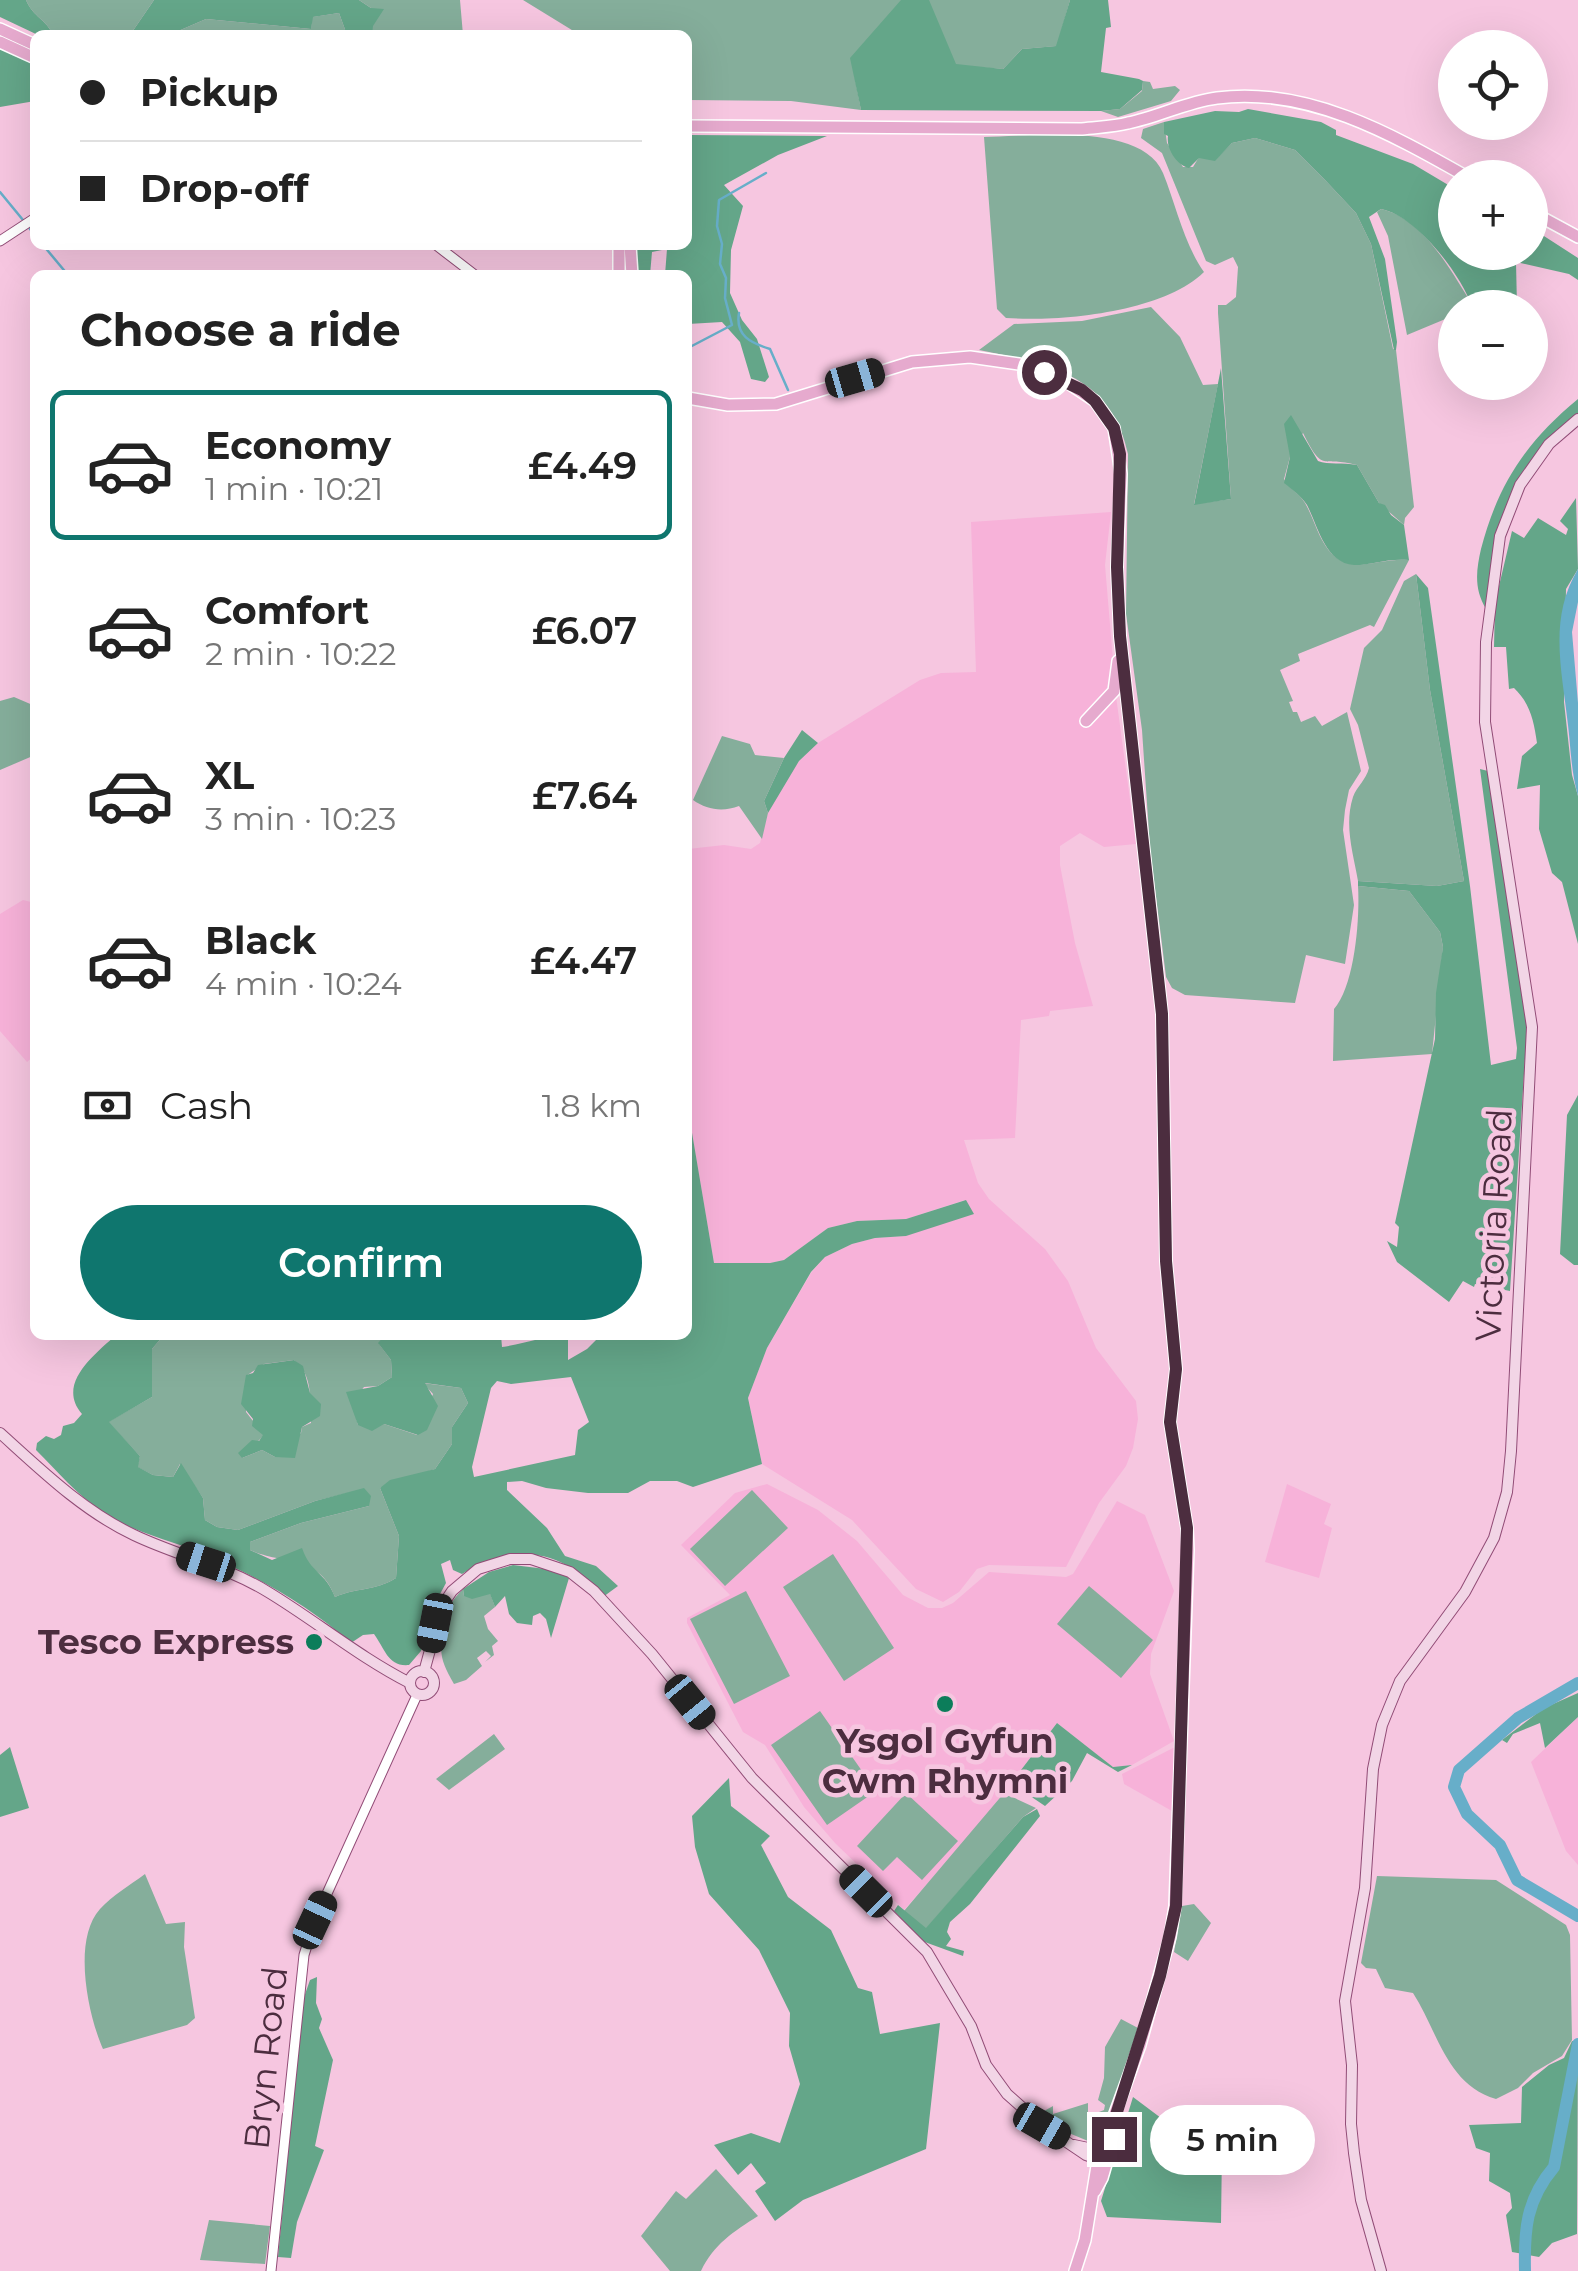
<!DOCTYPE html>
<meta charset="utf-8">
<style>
:root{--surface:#fff;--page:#f6f6f6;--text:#222;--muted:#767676;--line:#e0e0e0;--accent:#0f766e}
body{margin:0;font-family:Montserrat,sans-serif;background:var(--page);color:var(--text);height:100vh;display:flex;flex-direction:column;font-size:38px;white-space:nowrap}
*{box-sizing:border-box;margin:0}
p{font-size:32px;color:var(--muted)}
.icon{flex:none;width:55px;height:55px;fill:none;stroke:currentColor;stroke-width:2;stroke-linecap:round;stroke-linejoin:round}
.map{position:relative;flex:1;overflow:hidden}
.sheet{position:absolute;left:30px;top:270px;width:662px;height:1070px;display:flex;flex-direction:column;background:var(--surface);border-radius:15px;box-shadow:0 10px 40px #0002}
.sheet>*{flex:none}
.guide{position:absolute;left:30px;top:30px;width:662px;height:220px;border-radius:15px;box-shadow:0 10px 40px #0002;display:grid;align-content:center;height:220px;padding:0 50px;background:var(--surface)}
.buttons{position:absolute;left:1438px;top:30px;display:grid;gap:20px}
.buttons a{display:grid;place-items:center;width:110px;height:110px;border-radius:50%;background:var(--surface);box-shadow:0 10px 40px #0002;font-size:50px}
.end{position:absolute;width:45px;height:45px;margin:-22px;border:12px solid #4c2d3f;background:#fff;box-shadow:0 0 0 5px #fff}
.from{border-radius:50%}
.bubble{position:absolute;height:70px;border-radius:35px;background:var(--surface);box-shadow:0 10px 40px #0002;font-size:32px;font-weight:600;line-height:70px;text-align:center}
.car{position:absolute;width:30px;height:60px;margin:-30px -15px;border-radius:12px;box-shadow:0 0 8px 2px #0007;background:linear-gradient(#222 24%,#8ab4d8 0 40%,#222 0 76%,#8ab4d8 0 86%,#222 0)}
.guide b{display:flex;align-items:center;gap:35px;height:95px;font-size:38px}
.guide b+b{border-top:2px solid var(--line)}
.guide i{width:25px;height:25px;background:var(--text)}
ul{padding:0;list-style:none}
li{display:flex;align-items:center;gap:30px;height:150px;margin:0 20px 15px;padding:0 30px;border:5px solid transparent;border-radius:15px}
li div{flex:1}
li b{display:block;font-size:38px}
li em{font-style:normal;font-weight:600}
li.on{border-color:var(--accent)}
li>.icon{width:90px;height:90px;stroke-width:1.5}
h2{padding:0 50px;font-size:45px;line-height:120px}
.pay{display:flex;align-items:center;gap:25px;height:110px;padding:0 50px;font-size:38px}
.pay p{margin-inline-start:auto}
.primary-button{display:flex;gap:20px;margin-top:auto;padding:20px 50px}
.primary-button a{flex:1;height:115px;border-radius:60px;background:var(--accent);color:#fff;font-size:40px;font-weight:600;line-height:115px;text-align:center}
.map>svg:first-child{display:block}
.built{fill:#f7b2d9}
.green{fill:#85ae9b;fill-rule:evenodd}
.forest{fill:#64a689;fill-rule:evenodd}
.water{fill:#67aec9}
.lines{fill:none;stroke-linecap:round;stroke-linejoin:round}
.stream{stroke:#67aec9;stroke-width:2.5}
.river{stroke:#67aec9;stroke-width:12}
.tertiary-casing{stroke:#914c76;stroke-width:11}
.secondary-casing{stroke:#914c76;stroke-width:12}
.primary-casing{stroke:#fff;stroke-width:14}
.tertiary{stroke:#fff;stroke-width:9}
.secondary{stroke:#f2d5e6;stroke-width:10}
.primary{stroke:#e6aace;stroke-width:11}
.route{stroke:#4c2d3f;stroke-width:12}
.poi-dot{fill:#0c7d5a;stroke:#f6c6e0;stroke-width:4}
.labels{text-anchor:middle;stroke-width:9;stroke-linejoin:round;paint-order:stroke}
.street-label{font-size:35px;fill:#4c2d3f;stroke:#f6c6e0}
.poi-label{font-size:35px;font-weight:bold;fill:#4c2d3f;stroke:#f6c6e0;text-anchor:end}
</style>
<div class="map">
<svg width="1578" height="2271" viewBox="0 0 1578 2271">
<rect width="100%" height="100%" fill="#f6c6e0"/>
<path class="built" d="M1111,512l-6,53 11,131 20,148 -32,3 -24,-14 -20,13v19l15,78 18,63 -43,5 -1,5 -28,4 -6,118 -51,2 14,43 11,16 56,50 23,32 28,67 40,53 2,18 -5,29 -7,18 -27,37 -33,64 -77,-2 -12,4 -18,23 -16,10 -27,-13 -64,-69 -90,-56 -14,-66 19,-50 44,-75 14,-16 27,-13 23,-6 31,-2 59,-36 -59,19 -49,2 -29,7 -44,32 -14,3h-56l-26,-154v-260l36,-4 27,4 9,-6 8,-30 13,-25 18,-27 19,-18 102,-63 21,-7 35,-1 -5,-150z
M23,900l12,3v152l-8,7 -27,-31v-117z
M767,1484l51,26 39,31 46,54 25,13h14l11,-5 36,-31 77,5 7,-3 44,-73 28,14 29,76 -23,63 -1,20 24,67 -42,24 -19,2 -56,-44 -78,102 -75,85 -69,-67 -31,-36 -39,-62 -22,-13 -56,-109v-5l43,-23 -49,-50 54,-52z
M1287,1484l44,20 -7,20 8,4 -13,50 -54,-16z
M1578,1717v148l-12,-14 -35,-89z
M1175,1747l-3,64 -48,-27 -2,-10z"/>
<path class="green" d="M26,0h128l-24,35h-77c-6,-15 -20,-18 -27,-35z
M359,0h101l3,35h-91l-1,-27z
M523,0h547l-13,46 -35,3 -19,20 -152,-11 10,52 -70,-9 -103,-1v-65h-108z
M339,13l8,22h-178l37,-16 105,10 1,-12z
M1143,81l7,1 3,7 22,-3 5,4 -9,11 -53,16 -17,-6 19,-2 22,-18z
M1164,122l3,21 16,24h10l6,-10 16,3 17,-17 23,-5 40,12 30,30 31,33 15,31 22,105 3,1 18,157 -9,11 -1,7 -25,-22 -22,-38c-36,-10 -33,10 -54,-32l-13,24 -6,22c5,9 15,14 21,24 13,22 17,57 48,61 16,2 36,-6 56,-4l-35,67 -4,-2 -72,29 2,7 -20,9 13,31 -4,1 4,10h4l4,10 14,-6 7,10 25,-14 14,59 -12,19 -4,20 -2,20 11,75 -9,59 -39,-9 -11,48 -110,-8 -13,-7 -6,-11 -16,-129 -8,-118 -16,-116 2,-160c-16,-79 -80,-90 -149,-104l35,-26 68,-3 69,-14 29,30 23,48 15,-1 -24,120 37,-5 -13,-186v-8h8l10,-8 2,-30 -5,-10 -18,8 -9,-4 -44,-108 -21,-15 2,-9z
M984,137c47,-1 158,-15 179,36 13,32 21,71 41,99 -41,40 -142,50 -198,46l-9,-9z
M1381,209c44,10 70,63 93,98l-19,1v7l-48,20 -19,-99 -11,-24z
M1416,574l14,116 34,191 -27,5 -79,-5c-5,-28 -14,-56 -5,-84 4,-11 13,-17 16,-29l-11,-43 -8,-16 14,-61 18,-18 22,-49z
M14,697l21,9v49l-35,15v-69z
M722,736l28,8 5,11 29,3 -20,43 4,12 -6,26 -23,-33c-16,6 -32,4 -46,-6z
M1358,886l51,5 31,41 3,15 -11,107 -99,7 1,-52c21,-24 26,-91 24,-123z
M164,1335h221l-6,9 12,16 1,17 -14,9 -14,1 -12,15 6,23 26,-1 33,11 16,-41 -10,-11 38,5 7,15 -16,24v17l-17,25 -55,19 19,48 -3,42c-23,14 -39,9 -61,19 -15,-42 -51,-32 -85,-47v-8l51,-19 68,-17 -5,-17 -49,12 -77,29 -21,-3 -12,-7 -2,-22 -23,-34 -7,13 -20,-2 -16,-8 3,-11 -32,-34 44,-25v-48zM294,1360c19,14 16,40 17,63l-9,4 -1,6 -26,24 -13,-7 -20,8 22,-23 -18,-23v-36l18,-12z
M752,1490l36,38 -63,58 -35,-37z
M833,1554l61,94 -50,33 -61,-94z
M1089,1586l64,54 -32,38 -64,-54z
M463,1589l1,7 26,-3 5,14 -11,9 4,13 10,12 -6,5 2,9 -9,7 6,-6 -5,-5 -9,7 5,8 -16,14 -12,4c-12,-21 -16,-30 -10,-53 5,-22 1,-23 19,-42z
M746,1591l44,85 -56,28 -44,-85z
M820,1711l56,80 -49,34 -56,-80z
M494,1734l11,15 -56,41 -13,-11z
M906,1793l52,48 -36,39 -25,-23 -14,14 -26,-25z
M1004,1793l32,15 -13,9 -97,112 -22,-18z
M145,1874l21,50 19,-2 -1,25 11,71 -8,7 -84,24c-15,-34 -31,-109 -3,-140 12,-13 30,-24 45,-35z
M1377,1876l119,4 70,45 4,10 2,105 -10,16 -29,17 -15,15 -22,11c-49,-14 -58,-67 -83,-106l-28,-5 -9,-19 -10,-1 -5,-5z
M1194,1904l17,19 -23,38 -14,-9 8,-46z
M1121,2019l17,9 -33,98 -8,14 -6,2 -2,-20h7l3,-10 5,-2 1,-5 -7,-5 6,-22 1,-31z
M1088,2103v38l-36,-15 -15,-11 16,-9v8z
M716,2169l42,47c-25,16 -44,28 -57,55h-31l-29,-35 35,-45 10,8z
M209,2220l61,6 -5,38 -65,-4z"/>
<path class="forest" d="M0,0h26c7,17 21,20 27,35h-15l-38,-18z
M154,0h205l12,8 13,1 -11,17 -1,9h-25l-8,-22 -26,4 -2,12 -105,-10 -37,16h-39z
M901,0h28l27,64 47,5 19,-20 34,-3 14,-46h38l3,27 -5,1 -5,44 38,7 4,2 -1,9 -22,19 -19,2 -240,-1 -11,-52z
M0,49l35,15v37l-35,6z
M1248,109l73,13 15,8v5l77,29 42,25v63h75v-25l48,31v22l-9,-6 -53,-12 1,45h-45c-10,-31 -55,-91 -91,-98l-12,8 16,42 12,83 -1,8h-2l-23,-106 -15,-31 -31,-33 -30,-30 -40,-12 -23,5 -17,18 -16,-3 -10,10c-12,-3 -23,-19 -21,-32l-4,-2v-12l51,-11 24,1z
M688,135l139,1 -49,19 -54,30 19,21 -12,44 -1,43 12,27 15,19 12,38 -4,5 -14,-3 -11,-37 -18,-20 -34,2v-49h-23l2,-26 -15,3 -2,23h-13l-1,-30h52z
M1221,368l10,131 -37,6z
M1578,399v16c-70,59 -82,106 -92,194 -12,-20 -10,-38 -5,-60 17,-65 45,-107 97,-150z
M1291,415l27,46c10,4 25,1 39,4l22,38 6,2 6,10 13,10 5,35c-22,-2 -37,5 -55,5 -29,-2 -36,-39 -47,-60 -6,-9 -14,-15 -23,-22l6,-26 -6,-33z
M1576,498l2,71 -12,20 -2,113 8,73 6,21v148l-16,-62 -10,-9 -13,-44 1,-44 -23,4 5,-33 15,-13c-3,-22 -7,-40 -23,-55l-5,1 -3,-42h-12l1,-44 17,-72 12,7 14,-20 28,17 2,-6 -8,-8z
M1416,574l12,14 42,298 21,179 25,-6 1,-11 -37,-279 8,2 39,256 -17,264 -35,-7 -1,3 -11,-6 -14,21 -52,-40 -10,-21 10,6 2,-20 -4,-4 40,-184 1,-46 7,-46 -3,-15 -31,-41 -51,-5v-5l79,5 27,-5 -34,-191z
M802,730l16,13 -19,18 -31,52 -4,-12 20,-43z
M1578,1095v170h-4l-14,-11 7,-139z
M688,1109l26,154h56l14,-3 44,-32 29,-7 49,-2 60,-19 8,14 -68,22 -31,2 -23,6 -27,13 -14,15 -44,76 -19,50 14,66 -69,23 -16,-6h-27l-22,12h-40l-42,-5 -24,-7 -15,1v8l40,38 18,28 31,10 22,20 -15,11c-10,-8 -19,-19 -29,-27 -34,-25 -80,-18 -112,4l-9,-4 -3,-10 -9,4 5,19 -12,22 -13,46 -12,14c-21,2 -24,-16 -35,-31l-11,1 -12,8c-43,-38 -96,-68 -150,-90 -33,-14 -68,-20 -98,-41 -26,-17 -45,-40 -67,-62l1,-7 9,-7 8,3 7,-4 2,-9 11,-3 8,-9c-26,-30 12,-59 34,-79h48l-12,14v48l-43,25 31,34 -2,11 15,8 20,2 8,-14 22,35 2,22 12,7 21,3 77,-29 49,-13 7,8 -2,10 -68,17 -51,19v8l22,10 30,-12c9,26 23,23 33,49 22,-10 38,-5 61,-19l3,-42 -19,-48 10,-8 45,-11 17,-25v-17l16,-24 -7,-15 -36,-5 13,23 -11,24 -9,5 -34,-11 -12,7 -14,-6 -12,-33 32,-6 14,-9 -1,-17 -13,-17 7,-8h116l1,12c23,-3 44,-12 66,-12v25l19,-11 14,-14h87zM571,1377l18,45 -11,8 -3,25 -101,22 -2,-10 19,-79 6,-7 14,3z
M294,1360l9,6 7,27 11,11 -1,12 -18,11 -7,31 -20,-1 -13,-7 -20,8 -4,-5 14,-13 7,1 4,-6 -11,-9 1,-7 -12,-15 5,-29 7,-2 5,-8z
M513,1565l41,5 15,8 -18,60 -5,-19 -6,-6 -7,3 -1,9 -15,-2 -8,-9 -4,-18 -10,11 -5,-13 -18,5 -8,-3 -1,-7 26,-17z
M1578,1693v24l-33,31 -5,-25 -27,11 -6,9 -5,-3 42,-32z
M1057,1723l56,44 19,-2 -14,7 -31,-19 -15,28 -27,25 -34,-23z
M10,1747l19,61 -29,9v-62z
M729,1778l2,28 39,30 -9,9 27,52 43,33 27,58 14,4 8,42 60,-11 -14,126 -123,51 -28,21 -20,-30 11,-8 -15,-20 -13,12 -24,-30 37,-12 29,10 20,-59 -11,-38 1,-33 -31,-63 -50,-56 -14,-47 -3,-31z
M1037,1809l3,7 -70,88 -20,18 -3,10 4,7 -5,7 18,5 -1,5 -41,-15 -28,-30 4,-6 28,23 97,-111z
M317,1977l-1,26 6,16 -3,9 14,32 -18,86 9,4 -27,72 -6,36 -13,-1 25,-257 7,-20z
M1572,2041l6,1 -1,192 -25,9 -13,14 -27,-5 -6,-37 6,-7 -2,-15 -21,-12 1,-28 -14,-5 -7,-23 52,-2 1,-36 27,-22 15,-7z
M1133,2097l28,21 1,21 60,10 -1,74 -114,-6 -6,-16z"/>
<path class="water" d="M1578,569v33l-6,30 6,71v93c-7,-25 -7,-46 -10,-71 -6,-55 -20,-106 10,-156z"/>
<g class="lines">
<path class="stream" d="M0,192l23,28
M30,229l5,6
M43,245l25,30
M739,313c-4,23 12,30 31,36l18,41
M688,348l44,-23 -7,-27 1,-20 -6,-14 2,-20 -5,-18 2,-26 47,-27"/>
<path class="river" d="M1578,1683l-60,35 -59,52 -5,17 13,27 33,31 17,35 61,36
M1525,2271c-1,-41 1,-71 29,-104l24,-123"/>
<defs>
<path id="tertiary" d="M0,241l35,-23
M436,245l39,30
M271,2271l33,-316 11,-35 102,-225"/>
<path id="secondary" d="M0,1433c41,37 83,78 134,102 44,21 92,31 134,57 48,29 91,65 142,91
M410 1683a12 12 0 1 1 24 0a12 12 0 1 1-24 0Z
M424,1672l18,-66 10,-15 26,-22 32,-10h21l39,13 24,19 58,63 100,124 175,174 44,74 15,39 21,29 36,32 43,29 20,7
M1074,2145l33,7
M1381,2271l-20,-71 -7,-47 -3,-29 1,-59 -7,-64 20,-113 8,-119 9,-44 18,-44 65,-89 29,-54 13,-46 4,-41 21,-424 -47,-305 1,-80 14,-106 20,-51 29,-41 29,-25"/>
<path id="primary" d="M0,29l35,16
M0,42l35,16
M688,126l394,3c15,-2 31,-2 46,-6 30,-6 58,-21 89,-25 91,-12 176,37 252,80
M1530,211l48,26
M619,245v30
M630,245l2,30
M688,398l40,7 48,-1 136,-42 58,-5 49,7 49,19 27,18 19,27 7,46 -4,93 3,69 42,378 4,247 10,108 -6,53 17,106 1,22 -13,356 -5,31 -30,108 -42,115 -13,80 -10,31
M1086,721l28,-30 4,-30
M1095,2191l7,-13 16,-55 -2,-8"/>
</defs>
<use href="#tertiary" class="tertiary-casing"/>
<use href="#secondary" class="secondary-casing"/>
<use href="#primary" class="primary-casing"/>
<use href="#tertiary" class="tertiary"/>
<use href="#secondary" class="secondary"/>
<use href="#primary" class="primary"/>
</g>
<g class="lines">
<path class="route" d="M1044,372l38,18 13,11 19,27 6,26 -3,113 3,69 42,378 4,247 10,108 -6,53 17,106 -11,378 -16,70 -44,139 2,9 -4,15"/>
</g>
<g class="poi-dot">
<circle cx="314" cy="1642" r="10"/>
<circle cx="945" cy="1704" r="10"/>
</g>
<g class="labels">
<g class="street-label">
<text transform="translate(1494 1225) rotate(-87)" y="12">Victoria Road</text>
<text transform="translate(266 2058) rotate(-84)" y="12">Bryn Road</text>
</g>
<g class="poi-label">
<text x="294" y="1654">Tesco Express</text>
<text x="945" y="1753" text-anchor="middle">Ysgol Gyfun<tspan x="945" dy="40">Cwm Rhymni</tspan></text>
</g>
</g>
</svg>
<div class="buttons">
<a><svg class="icon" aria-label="locate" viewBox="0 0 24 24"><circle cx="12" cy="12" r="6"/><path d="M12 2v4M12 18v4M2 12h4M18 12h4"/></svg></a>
<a>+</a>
<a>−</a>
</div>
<i class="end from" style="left:1044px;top:372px"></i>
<i class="end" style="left:1114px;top:2139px"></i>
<div class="bubble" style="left:1150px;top:2105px;width:165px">5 min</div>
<i class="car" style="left:855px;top:378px;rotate:74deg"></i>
<i class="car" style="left:206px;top:1562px;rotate:288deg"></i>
<i class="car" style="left:435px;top:1623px;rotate:191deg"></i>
<i class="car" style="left:690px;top:1702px;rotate:141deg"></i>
<i class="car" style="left:866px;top:1891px;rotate:315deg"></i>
<i class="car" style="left:315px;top:1920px;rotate:25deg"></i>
<i class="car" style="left:1042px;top:2126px;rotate:120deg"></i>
<div class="guide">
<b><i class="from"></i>Pickup</b>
<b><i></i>Drop-off</b>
</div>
<section class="sheet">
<h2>Choose a ride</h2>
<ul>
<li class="on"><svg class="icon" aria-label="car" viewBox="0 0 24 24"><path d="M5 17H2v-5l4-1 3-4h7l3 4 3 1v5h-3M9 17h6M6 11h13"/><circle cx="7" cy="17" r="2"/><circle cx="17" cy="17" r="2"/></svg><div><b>Economy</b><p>1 min · 10:21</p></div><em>£4.49</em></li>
<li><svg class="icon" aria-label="car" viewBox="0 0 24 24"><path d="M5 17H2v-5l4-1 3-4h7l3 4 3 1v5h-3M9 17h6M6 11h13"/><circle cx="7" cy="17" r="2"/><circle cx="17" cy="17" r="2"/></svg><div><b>Comfort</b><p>2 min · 10:22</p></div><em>£6.07</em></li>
<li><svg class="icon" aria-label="car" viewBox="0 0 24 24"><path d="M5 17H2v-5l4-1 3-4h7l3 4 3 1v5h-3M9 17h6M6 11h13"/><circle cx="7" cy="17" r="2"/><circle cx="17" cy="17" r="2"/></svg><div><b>XL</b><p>3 min · 10:23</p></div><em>£7.64</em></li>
<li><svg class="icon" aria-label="car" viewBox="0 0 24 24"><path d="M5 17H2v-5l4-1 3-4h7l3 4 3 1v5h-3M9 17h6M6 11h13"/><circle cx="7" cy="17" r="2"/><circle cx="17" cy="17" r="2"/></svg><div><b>Black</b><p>4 min · 10:24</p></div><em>£4.47</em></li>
</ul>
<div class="pay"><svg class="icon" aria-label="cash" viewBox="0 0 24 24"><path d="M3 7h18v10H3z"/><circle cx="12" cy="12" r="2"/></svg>Cash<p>1.8 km</p></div>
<div class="primary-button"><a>Confirm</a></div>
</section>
</div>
